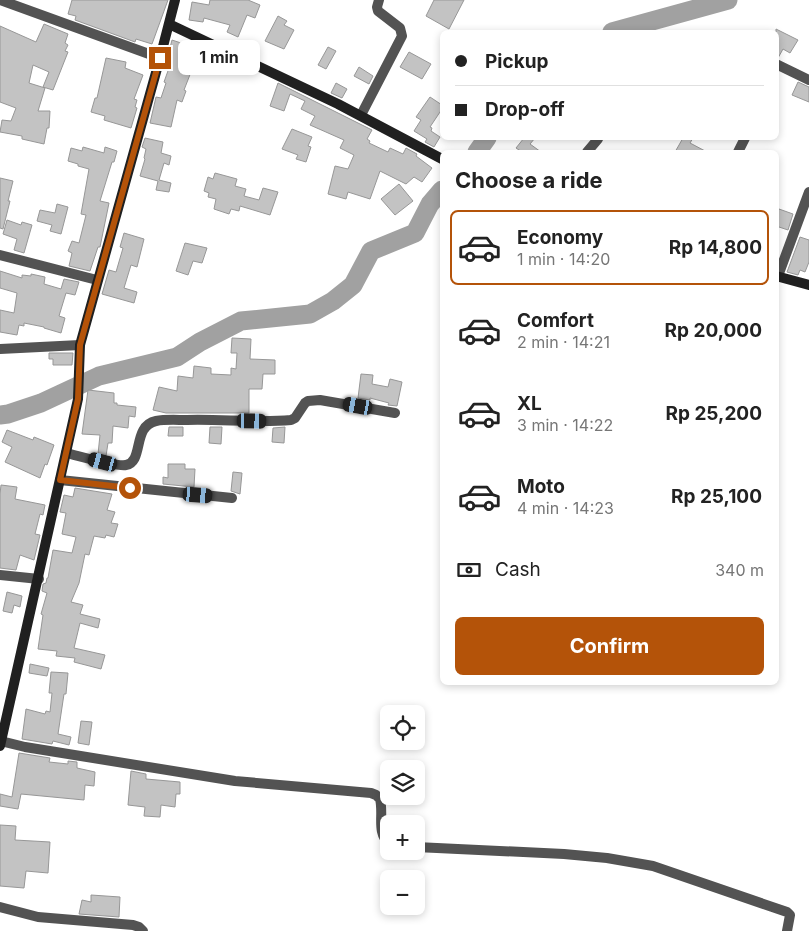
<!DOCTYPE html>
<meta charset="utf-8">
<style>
:root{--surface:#fff;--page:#f6f6f6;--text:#222;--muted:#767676;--line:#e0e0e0;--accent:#b45309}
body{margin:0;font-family:Inter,sans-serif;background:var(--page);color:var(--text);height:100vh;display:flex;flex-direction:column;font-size:19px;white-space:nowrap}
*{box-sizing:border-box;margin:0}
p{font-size:16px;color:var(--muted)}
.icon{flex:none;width:28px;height:28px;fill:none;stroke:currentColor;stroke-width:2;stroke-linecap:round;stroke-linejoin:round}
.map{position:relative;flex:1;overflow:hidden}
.details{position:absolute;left:440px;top:150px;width:339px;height:535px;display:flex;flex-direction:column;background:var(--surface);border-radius:8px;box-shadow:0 2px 8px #0003}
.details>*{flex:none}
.banner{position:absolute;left:440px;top:30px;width:339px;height:110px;border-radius:8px;box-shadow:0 2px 8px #0003;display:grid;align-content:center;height:110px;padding:0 15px;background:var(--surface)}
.tools{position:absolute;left:380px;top:705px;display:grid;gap:10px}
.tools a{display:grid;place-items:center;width:45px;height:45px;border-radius:8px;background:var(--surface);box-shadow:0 2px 8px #0003;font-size:25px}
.end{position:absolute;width:22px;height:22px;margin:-11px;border:6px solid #b45309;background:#fff;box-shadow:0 0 0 2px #fff}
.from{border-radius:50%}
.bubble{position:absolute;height:35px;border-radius:8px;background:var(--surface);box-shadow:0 2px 8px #0003;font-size:16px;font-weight:700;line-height:35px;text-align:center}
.car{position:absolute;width:15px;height:30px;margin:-15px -8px;border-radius:6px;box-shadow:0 0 4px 1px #0007;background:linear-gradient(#222 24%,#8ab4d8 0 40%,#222 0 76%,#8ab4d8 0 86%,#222 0)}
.banner b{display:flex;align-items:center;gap:18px;height:48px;font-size:19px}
.banner b+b{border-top:1px solid var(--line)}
.banner i{width:12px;height:12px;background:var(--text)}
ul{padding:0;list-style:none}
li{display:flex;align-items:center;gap:15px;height:75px;margin:0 10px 8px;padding:0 5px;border:2px solid transparent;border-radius:8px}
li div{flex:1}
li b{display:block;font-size:19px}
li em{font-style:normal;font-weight:700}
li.current{border-color:var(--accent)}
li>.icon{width:45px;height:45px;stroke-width:1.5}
h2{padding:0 15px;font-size:22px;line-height:60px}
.pay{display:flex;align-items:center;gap:12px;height:55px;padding:0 15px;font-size:19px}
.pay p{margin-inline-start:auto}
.cta{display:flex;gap:10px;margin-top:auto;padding:10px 15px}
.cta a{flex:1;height:58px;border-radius:8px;background:var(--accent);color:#fff;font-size:20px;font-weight:700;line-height:58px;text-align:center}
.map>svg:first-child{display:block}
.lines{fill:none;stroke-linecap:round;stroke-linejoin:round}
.river{stroke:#a1a1a1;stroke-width:19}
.building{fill:#c3c3c3;stroke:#979797}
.street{stroke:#535353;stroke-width:10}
.secondary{stroke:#202020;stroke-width:10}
.route{stroke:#b45309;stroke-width:6}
</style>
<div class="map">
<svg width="809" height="931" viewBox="0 0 809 931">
<rect width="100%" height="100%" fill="#fff"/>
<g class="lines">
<path class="river" d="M612,32l116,-32
M477,152l10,-14
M0,415l8,-1 33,-11 58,-27 78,-19 23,-15 41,-21 69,-7 23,-13 20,-16 18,-34 44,-18 15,-29 12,-14"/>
</g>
<path class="building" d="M72,0h96l-16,44 -16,-5 -1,3 -60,-22 1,-4 -8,-2z
M210,0h38l12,5 -5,13 -8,-3 -9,22 -11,-5 3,-7 -26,-7 -1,4 -14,-2 3,-18 17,3z
M434,0h30l-15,29 -23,-13z
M278,16l9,5 -3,4 10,5 -10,19 -19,-8z
M44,24l24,10 -3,9 3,2 -3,6 3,1 -15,38 -10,-3 6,-15 -16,-7 -4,18 16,5 -7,23h12l-1,17h-2l-3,16 -22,-5v-3l-22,-4 2,-12 9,1 5,-13 -16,-6v-76l36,16z
M776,29l22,11 -8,13 -7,-4 -5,9 -2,-1z
M172,40l24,8 -1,6 9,3 -4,14 -4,-1 -1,3 -4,-1 -7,18 2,1 -4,11 -5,-2 -6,27 -21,-4 6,-26 5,1 5,-15 -2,-1 5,-14 -4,-1z
M328,47l8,4 -10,18 -8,-4z
M409,52l22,12 -9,15 -22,-12z
M106,58l20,4 -1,6 18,7 -9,24 3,1 -2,7 2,1 -6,20 -27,-8 1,-4 -14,-4 4,-14h2z
M359,67l14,9 -4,8 -15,-8z
M798,82l11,5v15l-17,-7z
M278,83l94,47 -5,9 3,2 -1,2 19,9 2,-4 13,6 3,-6 11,6 -1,2 16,12 -10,14 -8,-5 -8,7 -26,-13 -10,28 -22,-7 -2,7 -18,-5 7,-28 13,3 6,-14 -14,-7 4,-8 -34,-15 5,-9 -14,-7 4,-8 -15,-7 -6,17 -14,-5z
M336,83l11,6 -5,9 -11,-5z
M430,97l12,8v4l-12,18 2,1 -1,3 9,6 -6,10 -9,-5 2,-3 -13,-8 7,-11 -5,-3z
M292,129l20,8 -4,9 3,1 -5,15 -10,-3 2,-4 -16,-6z
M145,138l18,4 -2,11 10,3 -2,9 -5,-2 -5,17 12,3 -2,9 -13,-2 2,-9 -18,-5 5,-17 -1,-1 2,-9 -4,-2z
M524,138h11l-5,6 11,8h-19l-6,-4z
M683,138h10l-3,5 17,9h-32z
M83,147l21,6 1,-6 12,4 -3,11h-2l-12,39 9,2 -9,44h-2l-8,24 -21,-5 3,-13 -4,-2 4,-10 7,2 7,-28 -5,-1 8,-45 -11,-3v-2l-10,-3 3,-13 11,3z
M215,173l22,6 -2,7 11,3 -2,7 15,4 4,-12 15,4 -8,23 -30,-9 -1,5 -8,-2 -2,5 -15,-5 2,-10 -8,-2 1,-4 -5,-2 4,-14 5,2z
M0,178l13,3 -5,20h2l-7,28 -3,-1z
M399,184l14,17 -18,14 -14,-16z
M57,204l11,3 -7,27 -11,-3 2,-6 -15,-4 3,-11 15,3z
M779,209l14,5 -5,16 -12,-4v-15l2,1z
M7,220l14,5 1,-3 10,3 -8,28 -10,-3 3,-11 -14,-5z
M124,233l20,6 -7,28 -6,-2 -7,23 13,4 -3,11 -32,-9 7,-24 7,2 7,-24 -3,-1z
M800,237l9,3v22l-4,10 -5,-2 -2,5 -11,-3z
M185,243l22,5 -5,15 -9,-2 -5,14 -12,-4z
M0,271l22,7v-3l9,1v-2l14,3 -1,7 17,5 3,-10 15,3 -4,13 -9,-2 -7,23 6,2 -4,15 -17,-5v-1l-20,-4v3l-5,-1 -2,10 -17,-3v-22l14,3 3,-20 -17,-5z
M232,338l19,1 -1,20 25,1v14h-12l-1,15h-13v24h-83l-13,-3 6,-23 18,4 1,-15 15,2 1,-12 17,2v6l20,1v-7l5,1 1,-16h-6z
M49,353h24l-1,12h-19v-6h-4z
M361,374l12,1 -1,9 16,3 2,-8 12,3 -5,24 -9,-1 1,-2 -19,-5v2l-12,-2z
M88,390l26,3v10h3v2l19,2 -1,10 -6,-1 -1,12 -15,-2 -1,17h-4l-2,13 -8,-2 2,-19 -18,-1z
M169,427h14v9h-15z
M210,427h12l-1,17 -12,-1z
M285,427l-1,16 -12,-1 1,-14z
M7,430l26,10 1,-3 20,8 -7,20 -2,-1 -5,14 -35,-16 7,-15 -10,-5z
M168,464h17v5h10l-1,18 -31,-3v-7l5,1z
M233,472l9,1 -2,21 -9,-3z
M1,485l16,2 -2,12 30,6 -2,10 -3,-1 -5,20 5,1 -6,25 -14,-5 -4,15 -16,-2v-74z
M75,488l37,6 -5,16 8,2 -4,11 7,1 -4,13 -8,-2 -1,3 -11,-2 -5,19 -4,-1 -6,29 -8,19 12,3 -3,9 20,5 -2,9 -18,-5 -6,25 31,7 -4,14 -27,-7 1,-4 -19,-2 1,-5 -19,-2 5,-34 -2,-1 6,-21 -5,-2 1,-7 3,-1 1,-5h1l5,-28 19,3 4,-16 -14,-3 4,-21 -6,-1 4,-17 9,2z
M7,592l15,4 -2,11 -6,-2 -2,8 -9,-2z
M30,664l19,4 -2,8 -18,-3z
M51,672l17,1 -2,21h-2l-6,40 13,3 -2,8 -16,-4 -1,3 -30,-5 4,-30 19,5 1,-3 4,1 2,-19h-3z
M81,721l11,1 -3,23 -11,-2z
M19,753l31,5 -1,4 19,2v-3l9,1v6l18,4 -1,14 -9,-1 -1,15 -63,-6 -3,15 -18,-3v-12l12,3z
M131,771l15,3v5l34,3v12h-4l-1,13 -14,-2 -1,12 -16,-1 1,-9 -17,-2z
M0,825l16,1 -1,14 35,2 -2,31 -22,-2 -2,17 -24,-2z
M91,895l29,2 -1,20 -40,-3 3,-14 9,2z"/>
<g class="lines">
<path class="street" d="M0,0l160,58
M776,64l33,16
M361,115l41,-79 -2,-8 -22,-17 -1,-4 2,-7
M587,152l11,-13
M738,152l7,-14
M0,255l97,25
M778,276l31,-84
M0,349l80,-4
M66,453c13,3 50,14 60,12 18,-3 6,-39 30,-44 10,-2 21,-1 31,-1 35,-1 70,3 104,0l4,-2 10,-15 3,-2 12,-1 75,13
M60,480l172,18
M0,575l39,4
M1,741l24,6 210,34 136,12 5,2 4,4c4,15 -4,34 9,44
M416,847l148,7 43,4 46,8 134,46 3,3 -3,16
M0,907l38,10 95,8 6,2 4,4"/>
<path class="secondary" d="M169,24l169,80 104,55
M776,276l33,9
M0,746l78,-347 2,-54 80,-287 15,-58"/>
</g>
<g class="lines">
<path class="route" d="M130,488l-70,-8 18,-81 2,-54 80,-287"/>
</g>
</svg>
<div class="tools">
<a><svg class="icon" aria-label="locate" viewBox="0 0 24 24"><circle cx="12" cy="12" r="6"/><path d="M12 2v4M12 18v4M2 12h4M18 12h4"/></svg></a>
<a><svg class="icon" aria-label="layers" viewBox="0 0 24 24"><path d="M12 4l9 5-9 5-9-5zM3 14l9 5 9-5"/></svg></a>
<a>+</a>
<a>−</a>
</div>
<i class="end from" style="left:130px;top:488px"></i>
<i class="end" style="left:160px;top:58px"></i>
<div class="bubble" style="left:178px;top:40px;width:82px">1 min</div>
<i class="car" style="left:358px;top:406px;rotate:280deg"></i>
<i class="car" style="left:252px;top:421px;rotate:91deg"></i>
<i class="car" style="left:103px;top:462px;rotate:285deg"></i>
<i class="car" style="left:198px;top:495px;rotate:95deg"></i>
<div class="banner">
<b><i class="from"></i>Pickup</b>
<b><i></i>Drop-off</b>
</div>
<section class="details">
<h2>Choose a ride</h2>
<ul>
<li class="current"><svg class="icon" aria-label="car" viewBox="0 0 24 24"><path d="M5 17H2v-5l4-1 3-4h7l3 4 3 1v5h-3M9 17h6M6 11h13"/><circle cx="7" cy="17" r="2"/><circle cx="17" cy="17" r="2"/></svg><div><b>Economy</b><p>1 min · 14:20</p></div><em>Rp 14,800</em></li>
<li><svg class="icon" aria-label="car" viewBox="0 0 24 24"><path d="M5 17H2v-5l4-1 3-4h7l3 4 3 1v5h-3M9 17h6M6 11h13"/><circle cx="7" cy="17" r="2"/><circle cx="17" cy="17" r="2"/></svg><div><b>Comfort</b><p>2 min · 14:21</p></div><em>Rp 20,000</em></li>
<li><svg class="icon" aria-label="car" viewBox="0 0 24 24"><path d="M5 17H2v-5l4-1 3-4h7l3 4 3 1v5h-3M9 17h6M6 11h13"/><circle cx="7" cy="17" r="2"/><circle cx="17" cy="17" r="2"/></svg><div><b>XL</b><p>3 min · 14:22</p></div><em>Rp 25,200</em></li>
<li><svg class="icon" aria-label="car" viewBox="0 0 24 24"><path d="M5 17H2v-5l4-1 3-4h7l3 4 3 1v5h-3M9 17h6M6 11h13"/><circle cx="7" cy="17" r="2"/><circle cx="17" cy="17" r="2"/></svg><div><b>Moto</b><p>4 min · 14:23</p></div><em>Rp 25,100</em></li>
</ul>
<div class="pay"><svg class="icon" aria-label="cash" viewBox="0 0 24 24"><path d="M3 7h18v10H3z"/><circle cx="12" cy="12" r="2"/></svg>Cash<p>340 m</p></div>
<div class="cta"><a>Confirm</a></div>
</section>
</div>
